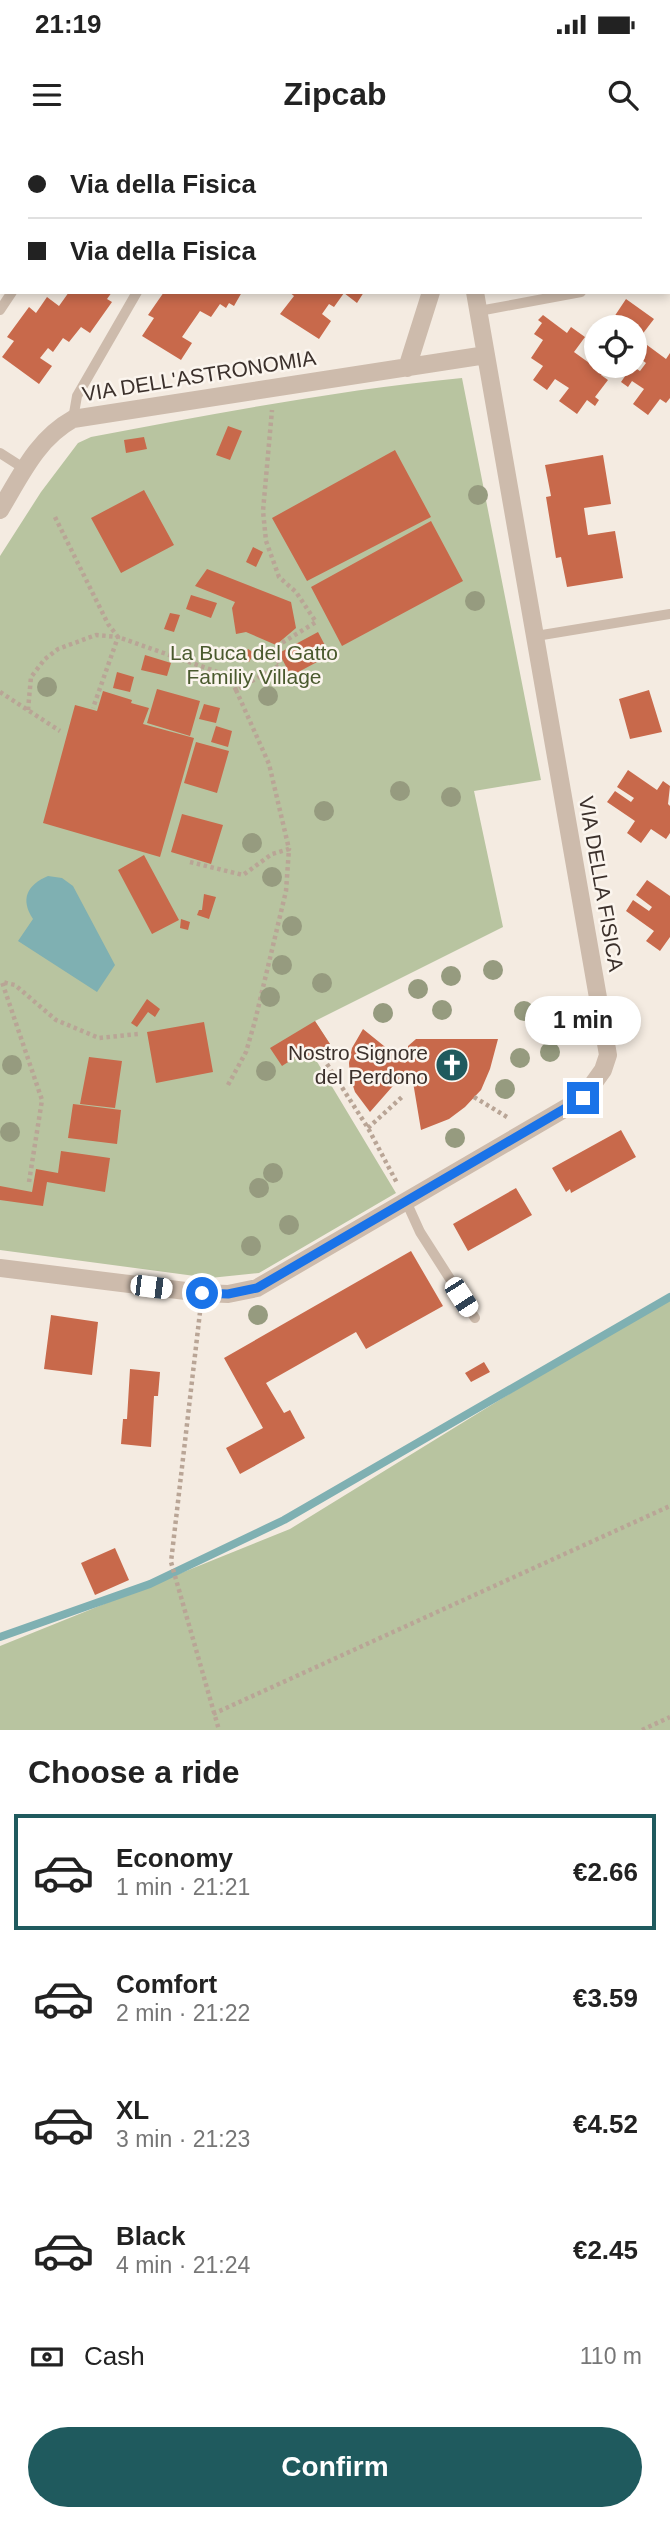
<!DOCTYPE html>
<meta charset="utf-8">
<style>
:root{--surface:#fff;--page:#f2f2f2;--text:#222;--muted:#767676;--line:#e0e0e0;--accent:#1f5a5e}
body{margin:0;font-family:Arial,sans-serif;background:var(--page);color:var(--text);height:100vh;display:flex;flex-direction:column;font-size:26px;white-space:nowrap}
*{box-sizing:border-box;margin:0}
p{font-size:23px;color:var(--muted)}
.icon{flex:none;width:38px;height:38px;fill:none;stroke:currentColor;stroke-width:2;stroke-linecap:round;stroke-linejoin:round}
.map{position:relative;height:1590px;overflow:hidden}
.side{display:flex;flex-direction:column;background:var(--surface);flex:1}
.side>*{flex:none}
.banner{position:absolute;left:0px;top:0px;width:670px;height:154px;box-shadow:0 4px 10px #0003;display:grid;align-content:center;height:154px;padding:0 28px;background:var(--surface)}
.controls{position:absolute;left:584px;top:175px;display:grid;gap:14px}
.controls a{display:grid;place-items:center;width:63px;height:63px;border-radius:50%;background:var(--surface);box-shadow:0 4px 10px #0003;font-size:35px}
.end{position:absolute;width:32px;height:32px;margin:-16px;border:9px solid #1a73e8;background:#fff;box-shadow:0 0 0 4px #fff}
.from{border-radius:50%}
.bubble{position:absolute;height:49px;border-radius:24px;background:var(--surface);box-shadow:0 4px 10px #0003;font-size:23px;font-weight:700;line-height:49px;text-align:center}
.car{position:absolute;width:21px;height:42px;margin:-21px -10px;border-radius:9px;box-shadow:0 0 5px 2px #0007;background:linear-gradient(#fff 24%,#345 0 40%,#fff 0 76%,#345 0 86%,#fff 0)}
.banner b{display:flex;align-items:center;gap:24px;height:66px;font-size:26px}
.banner b+b{border-top:2px solid var(--line)}
.banner i{width:18px;height:18px;background:var(--text)}
ul{padding:0;list-style:none}
li{display:flex;align-items:center;gap:21px;height:116px;margin:0 14px 10px;padding:0 14px;border:4px solid transparent;border-radius:0px}
li div{flex:1}
li b{display:block;font-size:26px}
li em{font-style:normal;font-weight:700}
li.selected{border-color:var(--accent)}
li>.icon{width:63px;height:63px;stroke-width:1.5}
h2{padding:0 28px;font-size:32px;line-height:84px}
.pay{display:flex;align-items:center;gap:18px;height:77px;padding:0 28px;font-size:26px}
.pay p{margin-inline-start:auto}
.cta{display:flex;gap:14px;margin-top:auto;padding:14px 28px}
.cta a{flex:1;height:80px;border-radius:42px;background:var(--accent);color:#fff;font-size:28px;font-weight:700;line-height:80px;text-align:center}
.status{display:flex;justify-content:space-between;align-items:center;height:49px;padding:0 35px;background:var(--surface);direction:ltr}
.status svg{height:19px;fill:currentColor}
header{display:flex;justify-content:space-between;align-items:center;height:91px;padding:0 28px;background:var(--surface);font-size:32px;font-weight:700}
.map>svg:first-child{display:block}
.green{fill:#b8c4a0}
.water{fill:#7fb0b2}
.lines{fill:none;stroke-linecap:round;stroke-linejoin:round}
.stream{stroke:#7fb0b2;stroke-width:8}
.building{fill:#c8694b}
.path{stroke:#b9a596;stroke-width:4.5;stroke-dasharray:3.5 3.5;stroke-linecap:butt}
.lane{stroke:#cdbbac;stroke-width:10}
.street{stroke:#cdbbac;stroke-width:18}
.secondary{stroke:#a18a7d;stroke-width:18}
.tree{fill:#969b7f}
.route{stroke:#1a73e8;stroke-width:9}
.labels{text-anchor:middle;stroke-width:5;stroke-linejoin:round;paint-order:stroke}
.street-label{font-size:21px;fill:#3b302b;stroke:#fbf5ee}
.park-label{font-size:21px;fill:#4a5a2e;stroke:#fbf5ee}
.poi-label{font-size:21px;fill:#3b302b;stroke:#fbf5ee;text-anchor:end}
</style>
<div class="status"><b>21:19</b><svg viewBox="0 0 49 12"><path d="M0 12V9h3v3zM5 12V6h3v6zM10 12V3h3v9zM15 12V0h3v12zM26 1h20v11H26zM47 4h2v5h-2z"/></svg></div>
<header><svg class="icon" aria-label="menu" viewBox="0 0 24 24"><path d="M4 6h16M4 12h16M4 18h16"/></svg>Zipcab<svg class="icon" aria-label="search" viewBox="0 0 24 24"><circle cx="10" cy="10" r="6"/><path d="M15 15l6 6"/></svg></header>
<div class="map">
<svg width="670" height="1590" viewBox="0 0 670 1590">
<rect width="100%" height="100%" fill="#f4ebe1"/>
<path class="green" d="M462,238l79,402 -67,11 29,136 -188,94 15,23 -17,11 83,138 -137,80 -49,5 -210,-28v-694l41,-64 37,-49 13,-6c123,-23 246,-47 371,-59z
M670,1155v435h-670v-84l290,-117z"/>
<path class="water" d="M48,736l14,2 11,8 42,79 -18,27 -79,-51 15,-22c-13,-20 -6,-34 15,-43z"/>
<g class="lines">
<path class="stream" d="M0,1497l150,-53 134,-64 386,-223"/>
</g>
<path class="building" d="M69,152h43l-5,7 5,3 -22,31 -9,-6 -12,15 -6,-4 -10,14 -5,-4 -8,10 12,8 -13,18 -37,-27 12,-16 -7,-4 22,-30 7,6 11,-16 12,9z
M164,152l7,2 71,-2 -8,14 -5,-3 -3,5 -6,-4 -9,13 -11,-6 -18,26 10,6 -11,17 -39,-24 12,-18 -6,-3z
M289,152h75l-7,11 -13,-10 -10,14 -5,-3 -7,10 9,7 -12,18 -39,-25 14,-18z
M626,159l28,20 -13,17 -6,-4v-5h-7l-14,-10z
M543,175l24,18 4,-6 14,10 -11,15 18,13 5,-7v8h11l-7,9 7,5 -13,17 4,3 -4,6 -8,-6 -10,14 -18,-13 10,-13 -14,-9 -8,11 -14,-10 10,-14 -12,-8 12,-18 -9,-6 8,-11 -4,-3z
M647,205l19,14 4,-6v45l-4,5 -6,-4 -12,16 -15,-11 11,-15 -12,-8 -4,6 -7,-5 11,-16 8,5 6,-8 -8,-6z
M228,286l14,5 -12,29 -14,-5z
M144,297l3,12 -21,4 -2,-13z
M395,310l36,67 -124,64 -35,-63z
M603,315l8,49 -27,4 4,27 27,-4 8,47 -56,9 -6,-30 -5,1 -10,-61 5,-1 -6,-31z
M144,350l30,55 -53,28 -30,-55z
M431,381l32,60 -121,65 -31,-59z
M253,407l10,5 -7,15 -10,-5z
M207,429l84,33 5,26 -20,17 -30,-13 -10,2 -4,-26 3,-6 -40,-16z
M191,455l26,8 -6,15 -25,-9z
M170,473l10,2 -6,17 -10,-3z
M318,492l12,23 -39,21 -12,-23z
M248,509l6,4 -5,9h-10l-1,-7 7,-1z
M145,515l26,8 -4,13 -26,-6z
M117,532l17,5 -4,15 -17,-4z
M157,549l43,12 -10,35 -43,-13z
M649,550l13,42 -32,7 -11,-40z
M103,551l29,9 -1,3 18,5 -6,16 51,14 -34,119 -117,-34 32,-118 22,6z
M204,564l16,4 -4,15 -17,-4z
M216,586l16,5 -4,16 -17,-5z
M196,602l33,9 -12,42 -33,-10z
M628,630l29,20 6,-9 7,5 -2,18 2,2v27l-4,6 -15,-10 -10,14 -14,-10 8,-12 -28,-19 8,-11 16,11 3,-4 -17,-11z
M182,674l41,11 -12,39 -40,-12z
M144,715l35,65 -27,14 -34,-64z
M647,740l23,16v41l-10,14 -14,-10 8,-10 -28,-20 7,-11 16,11 3,-4 -16,-12z
M204,754l12,3 -7,22 -12,-4 2,-5h3z
M181,779l9,3 -2,8 -8,-2z
M147,859l13,10 -5,8 -7,-5 -11,15 -6,-4z
M315,881l15,23 -21,13 -4,-6 -23,15 -12,-18z
M204,882l9,50 -57,11 -9,-51z
M363,889l42,34 3,-3v-14l8,-7h82l-8,30 -9,21 -16,17 -16,12 -28,11 -8,-48 -14,-3 -29,33 -15,-20 -5,-15 -1,-14 3,-15z
M89,917l33,4 -7,47 -35,-4z
M73,964l48,6 -4,34 -49,-6z
M621,990l15,27 -65,36 -1,-4 -4,3 -14,-24z
M61,1011l49,7 -5,34 -58,-10 -4,24 -43,-6v-14l32,6 4,-23 22,4z
M516,1048l16,27 -64,36 -15,-27z
M411,1111l32,55 -77,43 -10,-17 -90,51 18,30 6,-3 15,28 -65,36 -14,-26 37,-20 -39,-70z
M51,1175l47,7 -6,53 -48,-6z
M484,1222l6,10 -19,10 -6,-9z
M130,1229l30,3 -2,24h-4l-3,51 -30,-3 2,-25h4z
M115,1408l14,32 -34,15 -14,-32z"/>
<g class="lines">
<path class="path" d="M534,2l13,-2
M55,377l53,107 10,13 111,39 7,14
M0,552l60,39
M28,570l3,-33 14,-18 13,-10 38,-14 22,2 -25,71
M190,722l53,13 29,-21 17,-5 -20,-85 -33,-74 44,-25 -8,-16 44,-27 -20,-30 -17,-15 -13,-36 -3,-30 9,-101
M327,924l41,64 29,55
M228,945l18,-33 9,-31 31,-130 3,-42
M474,957l33,20
M368,988l35,-32
M29,1042l13,-82 -40,-118 13,3 41,35 43,18 39,-4
M200,1172l-29,250 48,168
M213,1574l457,-208
M642,1590l28,-13"/>
<path class="lane" d="M668,136l2,-1
M0,170l12,-18
M479,171l102,-19
M73,279l4,-23 60,-104
M0,313l25,16
M536,496l134,-22
M405,1059l15,33 55,86"/>
<path class="street" d="M489,2v-2
M407,228l24,-76
M0,370c21,-35 37,-71 73,-91l413,-64
M0,1128l202,25 26,1 29,-6 326,-190 20,-28 5,-15 -133,-763"/>
<path class="secondary" d="M433,2l10,-2
M0,75h2"/>
</g>
<g class="tree">
<circle cx="478" cy="355" r="10"/>
<circle cx="475" cy="461" r="10"/>
<circle cx="47" cy="547" r="10"/>
<circle cx="268" cy="556" r="10"/>
<circle cx="400" cy="651" r="10"/>
<circle cx="451" cy="657" r="10"/>
<circle cx="324" cy="671" r="10"/>
<circle cx="252" cy="703" r="10"/>
<circle cx="272" cy="737" r="10"/>
<circle cx="292" cy="786" r="10"/>
<circle cx="282" cy="825" r="10"/>
<circle cx="493" cy="830" r="10"/>
<circle cx="451" cy="836" r="10"/>
<circle cx="322" cy="843" r="10"/>
<circle cx="418" cy="849" r="10"/>
<circle cx="270" cy="857" r="10"/>
<circle cx="442" cy="870" r="10"/>
<circle cx="524" cy="871" r="10"/>
<circle cx="383" cy="873" r="10"/>
<circle cx="550" cy="912" r="10"/>
<circle cx="520" cy="918" r="10"/>
<circle cx="12" cy="925" r="10"/>
<circle cx="266" cy="931" r="10"/>
<circle cx="505" cy="949" r="10"/>
<circle cx="10" cy="992" r="10"/>
<circle cx="455" cy="998" r="10"/>
<circle cx="273" cy="1033" r="10"/>
<circle cx="259" cy="1048" r="10"/>
<circle cx="289" cy="1085" r="10"/>
<circle cx="251" cy="1106" r="10"/>
<circle cx="258" cy="1175" r="10"/>
</g>
<g class="lines">
<path class="route" d="M202,1153l26,1 29,-6 326,-190"/>
</g>
<defs>
<symbol id="church-disc" viewBox="-11 -11 22 22"><circle r="9.5" fill="#1f5a5e" stroke="#fbf5ee"/><path d="M-1.2-6h2.4v3.5h3.3v2.4h-3.3V6h-2.4V-.1h-3.3v-2.4h3.3Z" fill="#fff"/></symbol>
</defs>
<g fill-rule="evenodd">
<use href="#church-disc" x="433" y="906" width="38" height="38"/>
</g>
<g class="labels">
<g class="street-label">
<text transform="translate(199 236) rotate(-9)" y="7">VIA DELL'ASTRONOMIA</text>
<text transform="translate(601 744) rotate(80)" y="7">VIA DELLA FISICA</text>
</g>
<g class="park-label">
<text x="254" y="520">La Buca del Gatto<tspan x="254" dy="24">Familiy Village</tspan></text>
</g>
<g class="poi-label">
<text x="428" y="920">Nostro Signore<tspan x="428" dy="24">del Perdono</tspan></text>
</g>
</g>
</svg>
<div class="controls">
<a><svg class="icon" aria-label="locate" viewBox="0 0 24 24"><circle cx="12" cy="12" r="6"/><path d="M12 2v4M12 18v4M2 12h4M18 12h4"/></svg></a>
</div>
<i class="end from" style="left:202px;top:1153px"></i>
<i class="end" style="left:583px;top:958px"></i>
<div class="bubble" style="left:525px;top:856px;width:116px">1 min</div>
<i class="car" style="left:151px;top:1147px;rotate:97deg"></i>
<i class="car" style="left:461px;top:1157px;rotate:147deg"></i>
<div class="banner">
<b><i class="from"></i>Via della Fisica</b>
<b><i></i>Via della Fisica</b>
</div>
</div>
<section class="side">
<h2>Choose a ride</h2>
<ul>
<li class="selected"><svg class="icon" aria-label="car" viewBox="0 0 24 24"><path d="M5 17H2v-5l4-1 3-4h7l3 4 3 1v5h-3M9 17h6M6 11h13"/><circle cx="7" cy="17" r="2"/><circle cx="17" cy="17" r="2"/></svg><div><b>Economy</b><p>1 min · 21:21</p></div><em>€2.66</em></li>
<li><svg class="icon" aria-label="car" viewBox="0 0 24 24"><path d="M5 17H2v-5l4-1 3-4h7l3 4 3 1v5h-3M9 17h6M6 11h13"/><circle cx="7" cy="17" r="2"/><circle cx="17" cy="17" r="2"/></svg><div><b>Comfort</b><p>2 min · 21:22</p></div><em>€3.59</em></li>
<li><svg class="icon" aria-label="car" viewBox="0 0 24 24"><path d="M5 17H2v-5l4-1 3-4h7l3 4 3 1v5h-3M9 17h6M6 11h13"/><circle cx="7" cy="17" r="2"/><circle cx="17" cy="17" r="2"/></svg><div><b>XL</b><p>3 min · 21:23</p></div><em>€4.52</em></li>
<li><svg class="icon" aria-label="car" viewBox="0 0 24 24"><path d="M5 17H2v-5l4-1 3-4h7l3 4 3 1v5h-3M9 17h6M6 11h13"/><circle cx="7" cy="17" r="2"/><circle cx="17" cy="17" r="2"/></svg><div><b>Black</b><p>4 min · 21:24</p></div><em>€2.45</em></li>
</ul>
<div class="pay"><svg class="icon" aria-label="cash" viewBox="0 0 24 24"><path d="M3 7h18v10H3z"/><circle cx="12" cy="12" r="2"/></svg>Cash<p>110 m</p></div>
<div class="cta"><a>Confirm</a></div>
</section>
